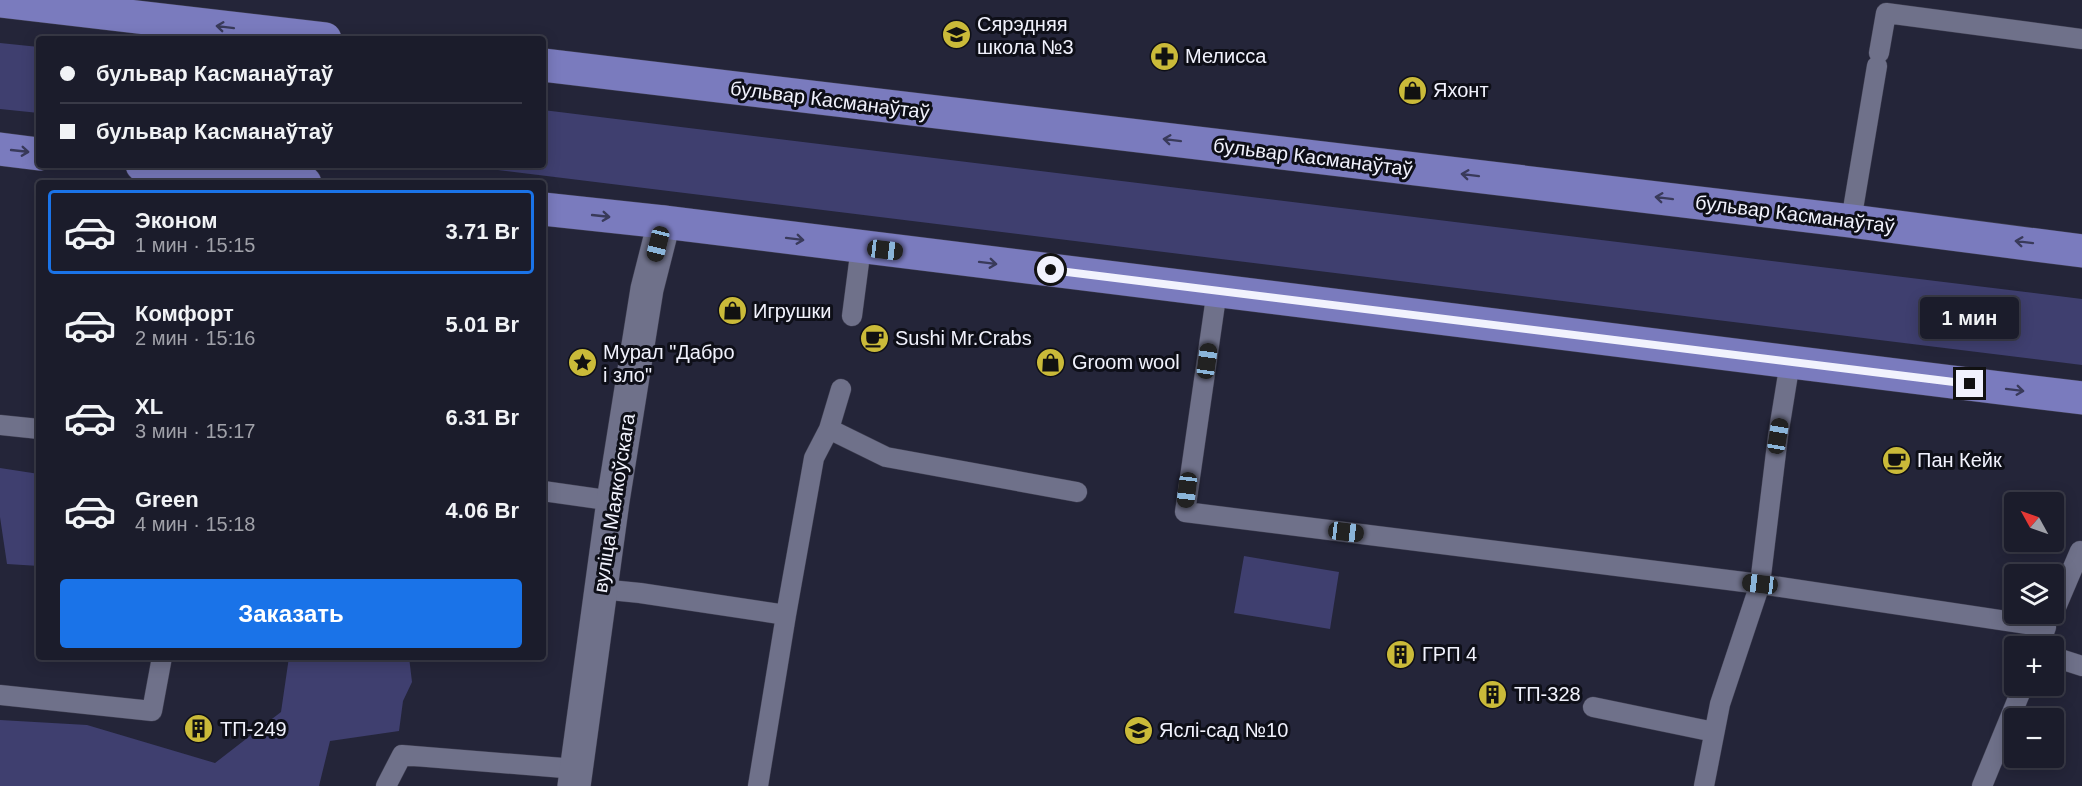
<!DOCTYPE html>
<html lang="ru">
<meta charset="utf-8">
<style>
:root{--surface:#1b1c2b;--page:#242533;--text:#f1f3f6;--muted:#a0a1a9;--line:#393a47;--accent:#1a73e8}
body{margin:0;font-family:Helvetica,sans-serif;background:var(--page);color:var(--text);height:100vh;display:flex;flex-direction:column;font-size:22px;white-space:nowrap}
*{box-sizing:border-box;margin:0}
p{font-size:20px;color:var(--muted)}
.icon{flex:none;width:33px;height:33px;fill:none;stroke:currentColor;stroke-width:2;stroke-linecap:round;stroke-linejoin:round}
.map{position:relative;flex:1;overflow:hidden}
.sheet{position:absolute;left:36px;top:180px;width:510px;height:480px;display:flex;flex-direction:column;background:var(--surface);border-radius:6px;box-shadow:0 3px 15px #0003,0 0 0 2px var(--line)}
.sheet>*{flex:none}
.banner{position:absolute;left:36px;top:36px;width:510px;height:132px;border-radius:6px;box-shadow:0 3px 15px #0003,0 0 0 2px var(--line);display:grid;align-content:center;height:132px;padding:0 24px;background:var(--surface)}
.needle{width:39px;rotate:310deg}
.tools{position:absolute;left:2004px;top:492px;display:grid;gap:12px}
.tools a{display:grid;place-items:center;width:60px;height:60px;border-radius:6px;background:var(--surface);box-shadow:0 3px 15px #0003,0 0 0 2px var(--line);font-size:30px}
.end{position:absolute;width:27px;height:27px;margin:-14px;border:8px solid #f1f2fd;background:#111;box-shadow:0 0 0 3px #111}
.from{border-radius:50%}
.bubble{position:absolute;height:42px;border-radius:6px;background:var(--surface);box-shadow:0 3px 15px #0003,0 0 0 2px var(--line);font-size:20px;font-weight:600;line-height:42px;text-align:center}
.car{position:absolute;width:18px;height:36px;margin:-18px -9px;border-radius:8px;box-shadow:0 0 4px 2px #0007;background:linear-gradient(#222 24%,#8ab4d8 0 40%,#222 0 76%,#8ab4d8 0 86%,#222 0)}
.banner b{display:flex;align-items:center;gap:21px;height:57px;font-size:22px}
.banner b+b{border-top:2px solid var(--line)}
.banner i{width:15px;height:15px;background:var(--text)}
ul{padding:10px 0 0;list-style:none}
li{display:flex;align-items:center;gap:18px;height:84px;margin:0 12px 9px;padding:0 12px;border:3px solid transparent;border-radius:6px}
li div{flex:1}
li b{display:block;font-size:22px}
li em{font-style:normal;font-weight:600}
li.active{border-color:var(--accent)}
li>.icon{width:54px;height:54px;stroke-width:1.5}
.action{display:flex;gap:12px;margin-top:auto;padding:12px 24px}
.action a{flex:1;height:69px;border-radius:6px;background:var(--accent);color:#fff;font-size:24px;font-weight:600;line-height:69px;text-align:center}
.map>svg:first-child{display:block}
.green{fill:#3f3f6f}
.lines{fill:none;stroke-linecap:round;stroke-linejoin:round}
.service-casing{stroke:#3f3f51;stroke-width:21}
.minor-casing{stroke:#3f3f51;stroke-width:34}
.primary-casing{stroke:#3f3f51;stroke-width:34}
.service{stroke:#6f718a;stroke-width:20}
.minor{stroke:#6f718a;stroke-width:33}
.primary{stroke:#7a7bbe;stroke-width:33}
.oneway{stroke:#393a5a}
.route{stroke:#f1f2fd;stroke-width:8}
.labels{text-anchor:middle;stroke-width:6;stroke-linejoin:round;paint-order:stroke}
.poi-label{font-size:20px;fill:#f1f2fd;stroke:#0e0f18;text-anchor:start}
.street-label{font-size:20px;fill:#f1f2fd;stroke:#0e0f18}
</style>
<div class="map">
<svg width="2082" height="786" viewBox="0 0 2082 786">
<rect width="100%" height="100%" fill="#242539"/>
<path class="green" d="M0,43l39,4v66l-39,-4z
M543,110l1539,189v66l-1625,-200h86z
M0,468l39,6v92l-32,-2 -7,-47z
M1244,556l95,16 -9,57 -96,-16z
M289,657h120l3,25 -9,19 -4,30 -69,10 -11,45h-319v-66l87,5 128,38 66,-51z"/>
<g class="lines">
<defs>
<path id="service" d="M1879,53l7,-40 196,26
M1851,221l26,-155
M1217,290l-32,222 575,72 286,43 -7,19
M852,316l9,-69
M0,425l39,4
M829,429l12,-40
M543,491l70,10
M600,589l40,4 146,22 -28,171
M2054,612l26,-61
M786,615l28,-157 15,-29 57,28 191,35
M2054,657l28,9
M0,695l152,16 10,-54
M1593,707l121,25
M386,786l16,-31 174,14
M1704,786l16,-82 40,-120 18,-148 12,-74
M1982,786l41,-100"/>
<path id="minor" d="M574,786l39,-285 34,-212 17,-67"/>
<path id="primary" d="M0,1l325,38
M543,65l1308,156 231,30
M0,149l39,5
M142,165l163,18
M543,209l121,13 1418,176"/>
</defs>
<use href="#service" class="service-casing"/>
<use href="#minor" class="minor-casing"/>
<use href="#primary" class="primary-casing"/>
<use href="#service" class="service"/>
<use href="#minor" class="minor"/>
<use href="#primary" class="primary"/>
</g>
<defs><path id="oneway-shaft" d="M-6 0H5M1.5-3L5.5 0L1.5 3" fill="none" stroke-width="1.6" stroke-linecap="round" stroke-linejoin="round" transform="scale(1.5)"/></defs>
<g class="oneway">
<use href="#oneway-shaft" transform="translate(225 27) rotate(-173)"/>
<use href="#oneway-shaft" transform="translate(1172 140) rotate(-173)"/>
<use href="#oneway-shaft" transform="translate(20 151) rotate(6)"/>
<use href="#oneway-shaft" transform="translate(1470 175) rotate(-173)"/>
<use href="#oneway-shaft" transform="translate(1664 198) rotate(-173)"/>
<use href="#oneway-shaft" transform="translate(601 216) rotate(6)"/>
<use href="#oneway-shaft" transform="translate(795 239) rotate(7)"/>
<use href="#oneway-shaft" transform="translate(2024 242) rotate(-173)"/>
<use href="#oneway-shaft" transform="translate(988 263) rotate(7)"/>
<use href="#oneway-shaft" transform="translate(2015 390) rotate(7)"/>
</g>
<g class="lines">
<path class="route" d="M1051,270l919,114"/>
</g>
<defs>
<symbol id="school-disc" viewBox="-11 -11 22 22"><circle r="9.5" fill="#caba39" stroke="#0e0f18"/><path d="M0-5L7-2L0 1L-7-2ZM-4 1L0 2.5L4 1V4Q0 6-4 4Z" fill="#111"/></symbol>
<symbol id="pharmacy-disc" viewBox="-11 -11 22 22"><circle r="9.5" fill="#caba39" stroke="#0e0f18"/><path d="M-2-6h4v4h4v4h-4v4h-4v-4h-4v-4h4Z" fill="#111"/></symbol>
<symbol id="shop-disc" viewBox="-11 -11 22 22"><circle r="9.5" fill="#caba39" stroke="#0e0f18"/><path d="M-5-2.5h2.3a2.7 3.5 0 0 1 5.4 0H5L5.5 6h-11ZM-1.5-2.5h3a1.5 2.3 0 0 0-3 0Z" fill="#111"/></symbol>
<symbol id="cafe-disc" viewBox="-11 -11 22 22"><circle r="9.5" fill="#caba39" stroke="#0e0f18"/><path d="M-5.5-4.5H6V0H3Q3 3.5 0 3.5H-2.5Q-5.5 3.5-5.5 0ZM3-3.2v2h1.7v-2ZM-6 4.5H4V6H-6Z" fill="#111"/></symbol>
<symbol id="sight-disc" viewBox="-11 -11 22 22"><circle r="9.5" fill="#caba39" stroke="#0e0f18"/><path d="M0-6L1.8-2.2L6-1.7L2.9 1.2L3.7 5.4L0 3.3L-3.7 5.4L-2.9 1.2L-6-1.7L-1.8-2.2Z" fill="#111"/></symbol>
<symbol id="building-disc" viewBox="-11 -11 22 22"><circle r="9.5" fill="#caba39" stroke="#0e0f18"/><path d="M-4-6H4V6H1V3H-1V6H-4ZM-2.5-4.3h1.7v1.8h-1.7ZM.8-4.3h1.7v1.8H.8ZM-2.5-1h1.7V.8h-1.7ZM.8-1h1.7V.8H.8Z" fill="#111"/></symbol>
</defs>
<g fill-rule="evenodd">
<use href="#school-disc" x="940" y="18" width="33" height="33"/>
<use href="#pharmacy-disc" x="1148" y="40" width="33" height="33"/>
<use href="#shop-disc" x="1396" y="74" width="33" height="33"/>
<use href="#shop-disc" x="716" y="294" width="33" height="33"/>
<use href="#cafe-disc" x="858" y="322" width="33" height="33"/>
<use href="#shop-disc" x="1034" y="346" width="33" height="33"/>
<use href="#sight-disc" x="566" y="346" width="33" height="33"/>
<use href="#cafe-disc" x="1880" y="444" width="33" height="33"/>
<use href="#building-disc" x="1384" y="638" width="33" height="33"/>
<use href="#building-disc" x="1476" y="678" width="33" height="33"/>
<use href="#building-disc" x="182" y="712" width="33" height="33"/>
<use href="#school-disc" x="1122" y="714" width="33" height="33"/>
</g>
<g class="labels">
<g class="poi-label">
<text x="977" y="31">Сярэдняя<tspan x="977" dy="23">школа №3</tspan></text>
<text x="1185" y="63">Мелисса</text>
<text x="1433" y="97">Яхонт</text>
<text x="753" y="318">Игрушки</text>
<text x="895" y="345">Sushi Mr.Crabs</text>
<text x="603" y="359">Мурал "Дабро<tspan x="603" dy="23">і зло"</tspan></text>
<text x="1072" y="369">Groom wool</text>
<text x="1917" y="467">Пан Кейк</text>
<text x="1422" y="661">ГРП 4</text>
<text x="1514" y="701">ТП-328</text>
<text x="220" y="736">ТП-249</text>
<text x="1159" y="737">Яслі-сад №10</text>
</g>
<g class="street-label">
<text transform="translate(830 100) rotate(7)" y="7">бульвар Касманаўтаў</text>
<text transform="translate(1313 157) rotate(7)" y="7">бульвар Касманаўтаў</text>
<text transform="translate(1795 214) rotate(7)" y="7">бульвар Касманаўтаў</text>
<text transform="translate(614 503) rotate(-81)" y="7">вуліца Маякоўскага</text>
</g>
</g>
</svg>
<div class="tools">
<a><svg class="needle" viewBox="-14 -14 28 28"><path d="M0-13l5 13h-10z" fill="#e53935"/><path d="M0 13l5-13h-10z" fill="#a0a1a9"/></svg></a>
<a><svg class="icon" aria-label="layers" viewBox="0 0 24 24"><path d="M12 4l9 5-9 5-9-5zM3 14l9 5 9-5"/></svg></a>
<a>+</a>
<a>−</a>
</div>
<i class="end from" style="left:1051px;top:270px"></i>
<i class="end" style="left:1970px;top:384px"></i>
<div class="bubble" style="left:1920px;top:297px;width:99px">1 мин</div>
<i class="car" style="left:658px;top:244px;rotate:194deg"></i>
<i class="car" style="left:885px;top:250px;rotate:97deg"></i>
<i class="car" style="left:1207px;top:361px;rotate:8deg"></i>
<i class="car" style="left:1778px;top:436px;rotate:9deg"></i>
<i class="car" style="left:1187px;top:490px;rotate:187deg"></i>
<i class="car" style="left:1346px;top:532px;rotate:97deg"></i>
<i class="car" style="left:1760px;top:584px;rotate:277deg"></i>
<div class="banner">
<b><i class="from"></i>бульвар Касманаўтаў</b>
<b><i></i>бульвар Касманаўтаў</b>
</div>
<section class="sheet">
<ul>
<li class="active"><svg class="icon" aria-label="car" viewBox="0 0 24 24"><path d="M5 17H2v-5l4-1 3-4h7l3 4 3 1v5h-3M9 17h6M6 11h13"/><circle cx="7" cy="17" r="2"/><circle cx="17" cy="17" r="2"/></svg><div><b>Эконом</b><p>1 мин · 15:15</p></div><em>3.71 Br</em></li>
<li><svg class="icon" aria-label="car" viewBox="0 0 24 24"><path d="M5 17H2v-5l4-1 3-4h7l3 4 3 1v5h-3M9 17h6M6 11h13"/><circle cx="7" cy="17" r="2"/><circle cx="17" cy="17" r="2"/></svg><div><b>Комфорт</b><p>2 мин · 15:16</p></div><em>5.01 Br</em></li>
<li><svg class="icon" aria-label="car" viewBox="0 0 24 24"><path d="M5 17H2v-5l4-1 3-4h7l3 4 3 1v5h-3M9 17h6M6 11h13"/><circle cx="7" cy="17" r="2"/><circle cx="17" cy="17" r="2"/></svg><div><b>XL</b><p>3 мин · 15:17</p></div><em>6.31 Br</em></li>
<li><svg class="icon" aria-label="car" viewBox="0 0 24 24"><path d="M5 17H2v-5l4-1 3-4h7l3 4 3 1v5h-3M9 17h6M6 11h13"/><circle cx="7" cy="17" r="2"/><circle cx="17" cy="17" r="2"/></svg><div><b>Green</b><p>4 мин · 15:18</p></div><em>4.06 Br</em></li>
</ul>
<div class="action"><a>Заказать</a></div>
</section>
</div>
